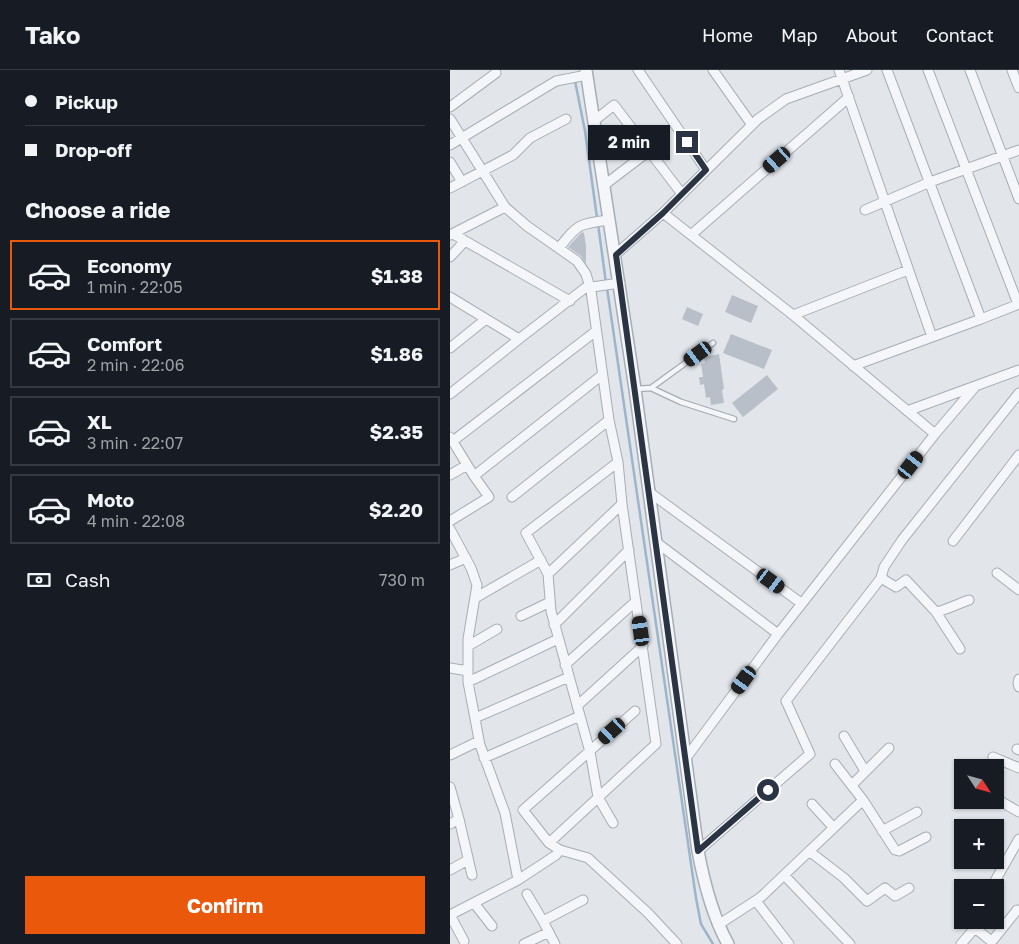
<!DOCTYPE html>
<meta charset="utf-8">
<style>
:root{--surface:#171b24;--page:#242831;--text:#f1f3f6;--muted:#9ea1a6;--line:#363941;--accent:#ea580c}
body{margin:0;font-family:"Golos Text",sans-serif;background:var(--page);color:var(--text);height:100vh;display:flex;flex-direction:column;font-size:19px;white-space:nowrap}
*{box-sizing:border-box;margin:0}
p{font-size:16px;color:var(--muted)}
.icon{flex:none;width:28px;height:28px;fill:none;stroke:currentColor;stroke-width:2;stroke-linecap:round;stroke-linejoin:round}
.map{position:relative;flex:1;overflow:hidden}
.details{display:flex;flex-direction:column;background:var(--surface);width:450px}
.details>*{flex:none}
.top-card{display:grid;align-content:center;height:110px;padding:0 25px;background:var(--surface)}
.needle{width:32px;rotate:126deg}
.fabs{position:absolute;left:504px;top:689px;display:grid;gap:10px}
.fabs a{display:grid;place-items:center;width:50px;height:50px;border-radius:0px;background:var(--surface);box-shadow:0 1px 4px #0004;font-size:25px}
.end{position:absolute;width:22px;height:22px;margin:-11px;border:6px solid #2a3443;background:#fff;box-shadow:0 0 0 2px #fff}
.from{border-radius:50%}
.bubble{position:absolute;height:35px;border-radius:0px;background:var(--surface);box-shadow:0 1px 4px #0004;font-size:16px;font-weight:700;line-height:35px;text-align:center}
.car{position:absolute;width:15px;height:30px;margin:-15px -8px;border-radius:6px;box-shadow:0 0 4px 1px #0007;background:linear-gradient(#222 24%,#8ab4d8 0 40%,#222 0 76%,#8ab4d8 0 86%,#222 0)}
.top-card b{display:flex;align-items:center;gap:18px;height:48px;font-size:19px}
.top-card b+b{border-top:1px solid var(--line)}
.top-card i{width:12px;height:12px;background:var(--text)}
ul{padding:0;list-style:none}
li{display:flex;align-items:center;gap:15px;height:70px;margin:0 10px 8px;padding:0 15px;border:2px solid var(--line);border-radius:0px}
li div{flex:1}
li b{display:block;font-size:19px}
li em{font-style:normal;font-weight:700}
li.selected{border-color:var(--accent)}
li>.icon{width:45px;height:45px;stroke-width:1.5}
h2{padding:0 25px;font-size:22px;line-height:60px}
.pay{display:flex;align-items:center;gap:12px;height:55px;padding:0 25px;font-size:19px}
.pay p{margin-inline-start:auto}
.primary-button{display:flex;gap:10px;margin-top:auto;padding:10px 25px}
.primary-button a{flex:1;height:58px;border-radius:0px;background:var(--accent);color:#fff;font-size:20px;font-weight:700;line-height:58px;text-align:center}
header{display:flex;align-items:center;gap:30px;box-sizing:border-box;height:70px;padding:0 25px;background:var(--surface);border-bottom:1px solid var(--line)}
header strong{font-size:24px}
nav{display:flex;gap:28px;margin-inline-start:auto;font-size:18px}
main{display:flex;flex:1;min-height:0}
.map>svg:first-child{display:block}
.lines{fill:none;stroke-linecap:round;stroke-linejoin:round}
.stream{stroke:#9db5cb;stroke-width:2.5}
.building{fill:#b9bfc8}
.service-casing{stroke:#a7adb5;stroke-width:7}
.minor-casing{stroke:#a7adb5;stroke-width:11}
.tertiary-casing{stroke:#a7adb5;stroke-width:14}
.service{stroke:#f5f6f9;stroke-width:4.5}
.minor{stroke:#f5f6f9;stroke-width:9}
.tertiary{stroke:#f5f6f9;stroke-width:11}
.route{stroke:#2a3443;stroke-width:6}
</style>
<header>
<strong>Tako</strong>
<nav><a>Home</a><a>Map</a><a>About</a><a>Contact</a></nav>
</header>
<main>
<section class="details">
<div class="top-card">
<b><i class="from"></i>Pickup</b>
<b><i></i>Drop-off</b>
</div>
<h2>Choose a ride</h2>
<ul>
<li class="selected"><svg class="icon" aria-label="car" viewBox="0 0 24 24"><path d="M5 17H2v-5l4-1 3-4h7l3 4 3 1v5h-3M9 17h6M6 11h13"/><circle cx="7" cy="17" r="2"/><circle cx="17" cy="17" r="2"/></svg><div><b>Economy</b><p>1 min · 22:05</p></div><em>$1.38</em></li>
<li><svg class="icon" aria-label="car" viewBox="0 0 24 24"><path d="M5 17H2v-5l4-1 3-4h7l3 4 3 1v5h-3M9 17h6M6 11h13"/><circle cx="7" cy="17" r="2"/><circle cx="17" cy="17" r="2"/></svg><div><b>Comfort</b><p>2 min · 22:06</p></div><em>$1.86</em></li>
<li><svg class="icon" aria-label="car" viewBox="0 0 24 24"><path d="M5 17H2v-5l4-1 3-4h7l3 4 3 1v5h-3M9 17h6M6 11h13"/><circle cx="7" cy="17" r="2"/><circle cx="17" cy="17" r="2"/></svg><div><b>XL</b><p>3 min · 22:07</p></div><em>$2.35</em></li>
<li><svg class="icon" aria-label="car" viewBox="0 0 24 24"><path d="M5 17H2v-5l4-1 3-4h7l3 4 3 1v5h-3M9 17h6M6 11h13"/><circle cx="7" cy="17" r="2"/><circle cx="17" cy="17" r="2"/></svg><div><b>Moto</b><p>4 min · 22:08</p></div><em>$2.20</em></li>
</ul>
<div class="pay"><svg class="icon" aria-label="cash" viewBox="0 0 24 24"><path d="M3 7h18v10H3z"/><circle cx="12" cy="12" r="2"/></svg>Cash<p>730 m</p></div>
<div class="primary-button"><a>Confirm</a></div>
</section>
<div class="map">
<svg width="569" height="874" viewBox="0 0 569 874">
<rect width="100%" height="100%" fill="#e2e6eb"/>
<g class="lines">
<path class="stream" d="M125,11l10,50 12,87
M148,154l8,59
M157,218l89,610 5,26 12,20"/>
</g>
<path class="building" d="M132,162l2,1 2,13v18l-5,-8 -13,-9z
M282,225l26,11 -7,17 -26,-11z
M237,237l16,7 -5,12 -16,-7z
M281,264l41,16 -8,19 -41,-16z
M269,284l5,35 -2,1 2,13 -13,2 -1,-8 -4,1 -2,-14 -4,1 -1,-8h4l-2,-13 4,-1 -1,-6z
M317,305l11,14 -35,28 -11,-14z"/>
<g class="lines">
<defs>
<path id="service" d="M201,318l62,-45
M186,319l15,-1 30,14 53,17"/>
<path id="minor" d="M188,0l68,100
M263,0l39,55
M389,0l93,267
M437,0l94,249
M478,0l90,234
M520,0l49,129
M562,0l7,18
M0,37l46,-34
M0,49l55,88 22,19 50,35 9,13 5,17 18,129 9,42 4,42 34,240 -107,99 -26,-33 112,-99
M144,51l20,-16 68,89
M0,75l106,-64 31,-6
M0,92l12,20
M153,116l46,-35
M0,118l63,-33 17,-17 36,-19
M415,140l65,-28 89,-32
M213,143l130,102 142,119 -157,200 -92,124
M3,164l117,67
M0,165l55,-28
M241,165l158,-138
M109,178c19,-24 19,-24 50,-28
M165,185l48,-42 95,-94 28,-20 81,-29
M0,187l15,-16
M0,227l69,42 66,-51 35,-5
M343,245l115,-45
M0,278l36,-29
M403,296l128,-47 38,-15
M0,324l69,-55
M457,341l112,-41
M485,364l40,-47
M3,371l143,-110
M0,405l17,-10
M24,406l128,-101
M199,422l152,111
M62,427l97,-77
M0,451l39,-24 -15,-21 -24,-39
M0,459l21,39 6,17 -9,54v43l12,63 25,68 13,67
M503,471l66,-86
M206,472l122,92
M0,495l16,-7
M547,503l22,17
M98,504l-22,-41 92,-71
M431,508l15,9 10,-7 30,32c7,-1 24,-9 33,-12
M25,528l66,-38
M486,542l24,37
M71,546l29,-14
M104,555l75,-75
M18,576l29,-17
M115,595l71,-64
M0,598l18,3
M569,609l-1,4 1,4
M18,612l90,-43
M127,636l66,-60
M25,648l94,-41
M394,666l21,35
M567,679l2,1
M0,685l29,-14
M543,687l26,11
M34,688l96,-42
M385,694l28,36 32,50 4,1 27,-14
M402,715l37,-37
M0,717l9,32 13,56
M545,728l24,14
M362,734l21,23
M163,753l-15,-26 -8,-45 -39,-141 -3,-37 74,-70
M0,754l9,-5
M432,761l35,-19
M110,780l28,8 60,55 29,31
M248,781l112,-97 -24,-53 95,-123 3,-11 18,-27 117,-147
M359,781l35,27 23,23 18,-13 10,8 14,-8
M0,800l18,-10
M334,805l66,69
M541,818l28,-49
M77,824l16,27
M306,831l33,43
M24,833l18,23
M268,855l43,-28 102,-97
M525,858l16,13 2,-1 24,-30
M14,871l-14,-26 68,-35 38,-25 4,-5 -11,-7
M74,874l25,-12
M105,874l-12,-23 40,-21
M511,874l14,-16 3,-8"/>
<path id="tertiary" d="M136,0l49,319 63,462c6,32 14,64 30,93"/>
</defs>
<use href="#service" class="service-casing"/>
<use href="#minor" class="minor-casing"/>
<use href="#tertiary" class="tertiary-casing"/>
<use href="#service" class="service"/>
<use href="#minor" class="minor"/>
<use href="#tertiary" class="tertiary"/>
</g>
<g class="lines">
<path class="route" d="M237,72l19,28 -43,43 -47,42 82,596 70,-61"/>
</g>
</svg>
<div class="fabs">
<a><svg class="needle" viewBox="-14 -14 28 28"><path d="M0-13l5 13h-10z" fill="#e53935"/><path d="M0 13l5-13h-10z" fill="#9ea1a6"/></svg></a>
<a>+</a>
<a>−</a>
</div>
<i class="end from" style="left:318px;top:720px"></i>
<i class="end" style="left:237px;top:72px"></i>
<div class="bubble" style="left:138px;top:55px;width:82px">2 min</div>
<i class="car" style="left:327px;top:90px;rotate:229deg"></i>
<i class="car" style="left:248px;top:284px;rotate:234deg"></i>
<i class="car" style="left:461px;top:395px;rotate:38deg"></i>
<i class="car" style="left:321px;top:511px;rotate:126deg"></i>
<i class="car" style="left:191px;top:561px;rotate:352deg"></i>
<i class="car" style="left:294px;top:610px;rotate:216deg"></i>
<i class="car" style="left:162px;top:661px;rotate:228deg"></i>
</div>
</main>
